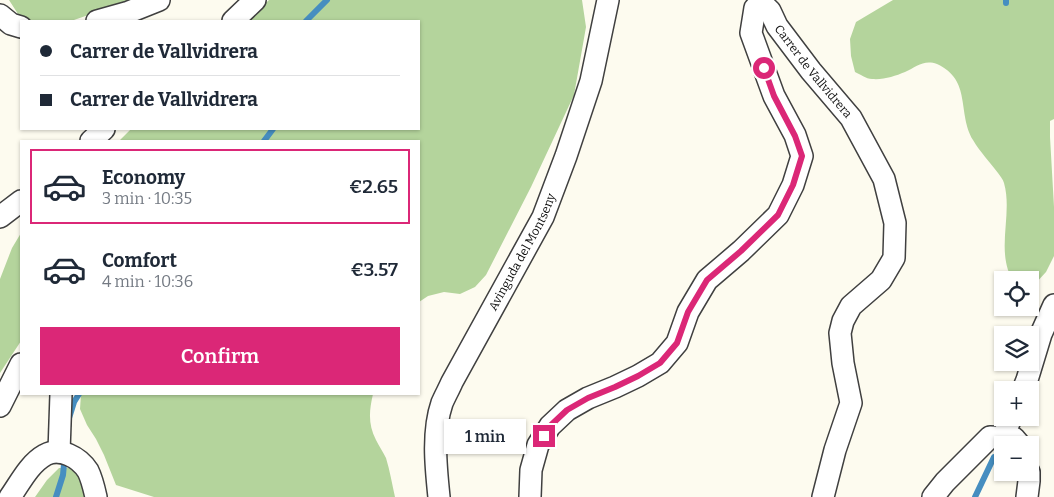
<!DOCTYPE html>
<meta charset="utf-8">
<style>
:root{--surface:#fff;--page:#f6f6f7;--text:#1f2937;--muted:#747a83;--line:#e0e1e3;--accent:#db2777}
body{margin:0;font-family:Bitter,serif;background:var(--page);color:var(--text);height:100vh;display:flex;flex-direction:column;font-size:19px;white-space:nowrap}
*{box-sizing:border-box;margin:0}
p{font-size:16px;color:var(--muted)}
.icon{flex:none;width:28px;height:28px;fill:none;stroke:currentColor;stroke-width:2;stroke-linecap:round;stroke-linejoin:round}
.map{position:relative;flex:1;overflow:hidden}
.side{position:absolute;left:20px;top:140px;width:400px;height:255px;display:flex;flex-direction:column;background:var(--surface);border-radius:0px;box-shadow:0 1px 4px #0004}
.side>*{flex:none}
.hud{position:absolute;left:20px;top:20px;width:400px;height:110px;border-radius:0px;box-shadow:0 1px 4px #0004;display:grid;align-content:center;height:110px;padding:0 20px;background:var(--surface)}
.fabs{position:absolute;left:994px;top:271px;display:grid;gap:10px}
.fabs a{display:grid;place-items:center;width:45px;height:45px;border-radius:0px;background:var(--surface);box-shadow:0 1px 4px #0004;font-size:25px}
.end{position:absolute;width:22px;height:22px;margin:-11px;border:6px solid #db2777;background:#fff;box-shadow:0 0 0 2px #fff}
.from{border-radius:50%}
.bubble{position:absolute;height:35px;border-radius:0px;background:var(--surface);box-shadow:0 1px 4px #0004;font-size:16px;font-weight:600;line-height:35px;text-align:center}
.hud b{display:flex;align-items:center;gap:18px;height:48px;font-size:19px}
.hud b+b{border-top:1px solid var(--line)}
.hud i{width:12px;height:12px;background:var(--text)}
ul{padding:9px 0 0;list-style:none}
li{display:flex;align-items:center;gap:15px;height:75px;margin:0 10px 8px;padding:0 10px;border:2px solid transparent;border-radius:0px}
li div{flex:1}
li b{display:block;font-size:19px}
li em{font-style:normal;font-weight:600}
li.current{border-color:var(--accent)}
li>.icon{width:45px;height:45px;stroke-width:1.5}
.cta{display:flex;gap:10px;margin-top:auto;padding:10px 20px}
.cta a{flex:1;height:58px;border-radius:0px;background:var(--accent);color:#fff;font-size:20px;font-weight:600;line-height:58px;text-align:center}
.map>svg:first-child{display:block}
.forest{fill:#b4d49c}
.lines{fill:none;stroke-linecap:round;stroke-linejoin:round}
.stream{stroke:#468ec0;stroke-width:6}
.minor-casing{stroke:#404040;stroke-width:24}
.minor{stroke:#fff;stroke-width:21}
.route{stroke:#db2777;stroke-width:6}
.labels{text-anchor:middle;stroke-width:5;stroke-linejoin:round;paint-order:stroke}
.street-label{font-size:12px;fill:#0d0d0d;stroke:#fff}
</style>
<div class="map">
<svg width="1054" height="497" viewBox="0 0 1054 497">
<rect width="100%" height="100%" fill="#fdfbef"/>
<path class="forest" d="M9,0h123l-61,21h-39l-14,-7z
M269,0h313l4,27 -12,68 -43,92 -45,88 -11,12 -15,7 -16,-2 -16,4 -9,6v-161h-300l12,-12h288v-108h-173z
M893,0h161v119l-4,2v16l4,70v49l-8,16 -12,13h-4v-5h-16c-2,-3 -5,-6 -6,-10 -9,-28 4,-59 -4,-87 -1,-4 -4,-7 -6,-10 -8,-11 -18,-21 -25,-33 -16,-27 -1,-60 -36,-76 -13,-5 -21,3 -32,8 -10,4 -21,8 -33,7 -6,0 -12,-5 -17,-7l-4,-16 -1,-17 6,-17z
M21,233v108l-21,32v-94l12,-31z
M81,394h292c-4,17 -5,31 3,46 3,6 7,12 10,18 4,13 6,26 9,39h-241l-38,-12 -12,-30 -8,-16 -9,-14 -7,-16z
M59,468h16l17,29h-57l12,-17z"/>
<g class="lines">
<path class="stream" d="M1006,3v-3
M306,21l21,-21
M264,141l9,-12
M69,418l5,-16 5,-8
M56,497l7,-22 1,-11
M975,497l19,-40"/>
<defs>
<g id="minor">
<path id="s1" d="M762,3l8,8 7,15 34,45 40,47 33,61 11,44 -1,35 -13,22 -30,26 -8,15 -3,12 3,30 8,40 -16,47 -12,47"/>
<path d="M0,15l11,9 10,3"/>
<path d="M97,21l32,-9 30,-12"/>
<path d="M233,21l22,-21"/>
<path d="M91,141l13,-12"/>
<path d="M0,217l21,-16"/>
<path d="M1023,390l4,-10 14,-46 13,-29"/>
<path d="M0,406l21,-42"/>
<path d="M1003,437l8,-19"/>
<path d="M59,452l2,-58"/>
<path d="M10,497c10,-14 19,-33 35,-42 15,-8 34,2 43,16 4,8 6,17 8,26"/>
<path id="s2" d="M439,497c-3,-29 -7,-65 3,-94 3,-7 7,-14 10,-21l91,-165 23,-61 25,-75 17,-81"/>
<path d="M530,497l1,-27 7,-25 12,-19 17,-16 21,-12 27,-11 23,-11 22,-13 17,-20 11,-31 19,-32 34,-29 37,-36 15,-30 9,-29 -7,-21 -21,-39 -23,-63 4,-25 7,-5"/>
<path d="M933,497l12,-15 45,-45 24,1 6,7"/>
<path d="M1027,497l2,-16v-9"/>
</g>
</defs>
<use href="#minor" class="minor-casing"/>
<use href="#minor" class="minor"/>
</g>
<g class="lines">
<path class="route" d="M544,436l6,-10 17,-16 21,-12 27,-11 23,-11 22,-13 17,-20 11,-31 19,-32 34,-29 37,-36 15,-30 9,-29 -7,-20 -21,-40 -10,-28"/>
</g>
<g class="labels">
<g class="street-label">
<text dy="4" stroke="none"><textPath href="#s1" startOffset="86">Carrer de Vallvidrera</textPath></text>
<text dy="4" stroke="none"><textPath href="#s2" startOffset="266">Avinguda del Montseny</textPath></text>
</g>
</g>
</svg>
<div class="fabs">
<a><svg class="icon" aria-label="locate" viewBox="0 0 24 24"><circle cx="12" cy="12" r="6"/><path d="M12 2v4M12 18v4M2 12h4M18 12h4"/></svg></a>
<a><svg class="icon" aria-label="layers" viewBox="0 0 24 24"><path d="M12 4l9 5-9 5-9-5zM3 14l9 5 9-5"/></svg></a>
<a>+</a>
<a>−</a>
</div>
<i class="end from" style="left:764px;top:68px"></i>
<i class="end" style="left:544px;top:436px"></i>
<div class="bubble" style="left:444px;top:419px;width:82px">1 min</div>
<div class="hud">
<b><i class="from"></i>Carrer de Vallvidrera</b>
<b><i></i>Carrer de Vallvidrera</b>
</div>
<section class="side">
<ul>
<li class="current"><svg class="icon" aria-label="car" viewBox="0 0 24 24"><path d="M5 17H2v-5l4-1 3-4h7l3 4 3 1v5h-3M9 17h6M6 11h13"/><circle cx="7" cy="17" r="2"/><circle cx="17" cy="17" r="2"/></svg><div><b>Economy</b><p>3 min · 10:35</p></div><em>€2.65</em></li>
<li><svg class="icon" aria-label="car" viewBox="0 0 24 24"><path d="M5 17H2v-5l4-1 3-4h7l3 4 3 1v5h-3M9 17h6M6 11h13"/><circle cx="7" cy="17" r="2"/><circle cx="17" cy="17" r="2"/></svg><div><b>Comfort</b><p>4 min · 10:36</p></div><em>€3.57</em></li>
</ul>
<div class="cta"><a>Confirm</a></div>
</section>
</div>
